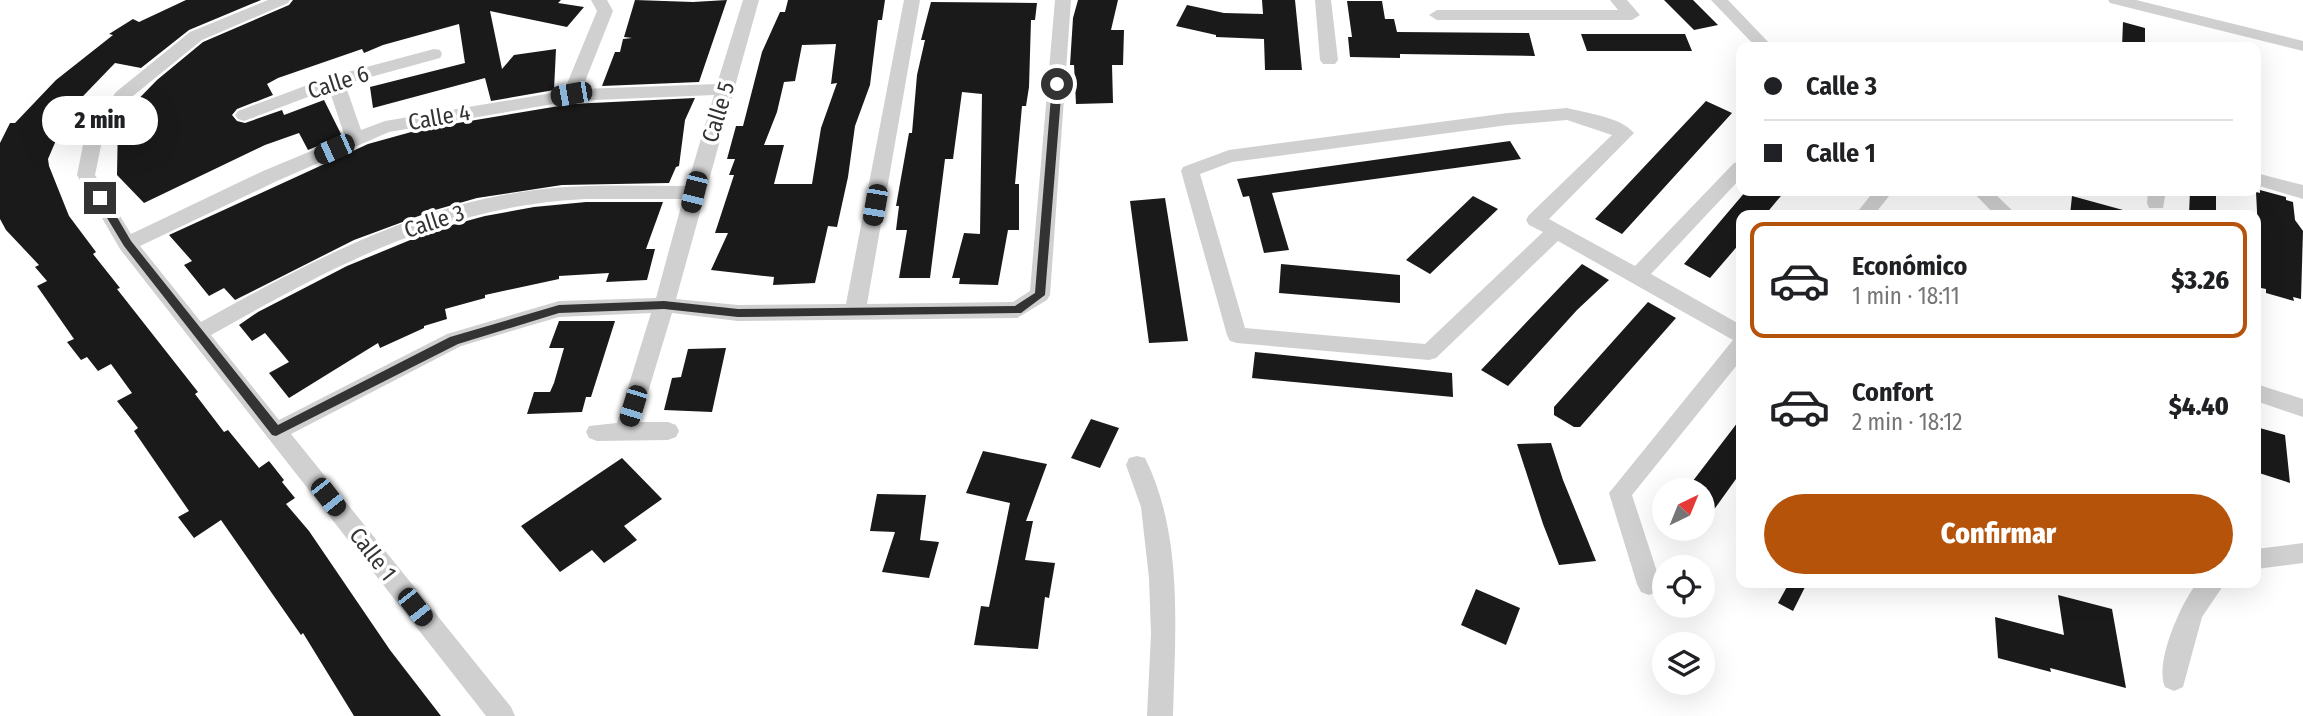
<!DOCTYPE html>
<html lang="es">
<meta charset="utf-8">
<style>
:root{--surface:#fff;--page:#f6f6f6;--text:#202124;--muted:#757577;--line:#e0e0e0;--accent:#b45309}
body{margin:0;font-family:"Fira Sans Condensed",sans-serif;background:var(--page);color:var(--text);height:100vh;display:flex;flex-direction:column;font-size:26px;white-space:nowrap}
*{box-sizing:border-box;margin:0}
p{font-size:23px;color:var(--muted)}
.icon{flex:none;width:38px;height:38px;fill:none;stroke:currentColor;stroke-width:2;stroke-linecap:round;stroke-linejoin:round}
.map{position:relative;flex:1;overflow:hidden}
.drawer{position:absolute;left:1736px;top:210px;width:525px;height:378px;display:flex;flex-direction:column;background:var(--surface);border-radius:14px;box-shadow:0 7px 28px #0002}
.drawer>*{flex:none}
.guide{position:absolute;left:1736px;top:42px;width:525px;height:154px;border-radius:14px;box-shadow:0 7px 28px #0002;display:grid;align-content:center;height:154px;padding:0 28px;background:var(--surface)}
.needle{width:46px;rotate:43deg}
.buttons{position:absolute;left:1652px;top:478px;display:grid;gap:14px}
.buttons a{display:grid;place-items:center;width:63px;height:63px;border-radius:50%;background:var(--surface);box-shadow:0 7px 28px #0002;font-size:35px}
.end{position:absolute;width:32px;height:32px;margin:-16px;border:9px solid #333;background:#fff;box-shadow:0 0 0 4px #fff}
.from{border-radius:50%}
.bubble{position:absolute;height:49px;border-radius:24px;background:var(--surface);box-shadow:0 7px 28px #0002;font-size:23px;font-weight:800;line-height:49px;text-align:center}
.car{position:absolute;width:21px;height:42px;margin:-21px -10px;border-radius:9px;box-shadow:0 0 5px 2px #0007;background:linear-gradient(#222 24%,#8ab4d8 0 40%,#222 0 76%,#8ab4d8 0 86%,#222 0)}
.guide b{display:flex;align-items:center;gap:24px;height:66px;font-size:26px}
.guide b+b{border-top:2px solid var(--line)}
.guide i{width:18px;height:18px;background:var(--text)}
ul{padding:12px 0 0;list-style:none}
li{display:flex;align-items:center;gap:21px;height:116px;margin:0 14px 10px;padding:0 14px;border:4px solid transparent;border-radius:14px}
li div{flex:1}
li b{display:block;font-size:26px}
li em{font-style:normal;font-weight:800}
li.selected{border-color:var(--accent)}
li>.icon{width:63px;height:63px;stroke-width:1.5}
.cta{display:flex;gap:14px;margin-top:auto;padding:14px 28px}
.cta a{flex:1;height:80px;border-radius:42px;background:var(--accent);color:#fff;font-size:28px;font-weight:800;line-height:80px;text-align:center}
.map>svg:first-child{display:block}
.building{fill:#1a1a1a;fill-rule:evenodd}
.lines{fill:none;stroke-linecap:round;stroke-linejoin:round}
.minor{fill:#d0d0d0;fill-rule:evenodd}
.route{fill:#333}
.labels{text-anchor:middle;stroke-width:7;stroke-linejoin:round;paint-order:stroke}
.street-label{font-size:23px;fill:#333;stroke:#fff}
</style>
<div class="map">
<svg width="2303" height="716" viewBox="0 0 2303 716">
<rect width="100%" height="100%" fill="#fff"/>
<path class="building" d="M186,0h75l-72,30 -48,38 -26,-5 -55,57h12l-11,18h-4l-9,21 1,7 20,50 27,36 -3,2 27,34 -3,1 81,103 -3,2 29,38 4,-2 31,38 10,-7 15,19 -2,2 13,16 -9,6 23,27 81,119 51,66h-87l-51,-83 -2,2 -80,-115 -27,18 -16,-21 11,-6 -55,-80 4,-3 -21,-27 15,-8 -21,-29 -13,7 -11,-14 -6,3 -14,-18 7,-3 -37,-53 10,-5 -12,-14 4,-2 -33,-35 -6,-11v-76l10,-20h5l41,-43 57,-45 -4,-1 24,-15 6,3z
M293,0h268l-3,3 26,4 -17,20 -77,-16 12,58 12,-14 42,-6 -2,41 -63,11 -6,-23 -112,30 -3,-21 95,-24 -6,-39 -76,21 -19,8 -2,-4 -84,29 -11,6 6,11 -36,14 -5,6 5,6 8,2 37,-13 2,5 40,-15 18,36 -34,14 -9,-17 -34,12 -121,58 -27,-28 1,-55 39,-40 46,-38 86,-37z
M635,0l58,2 34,-2 -28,82 -97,4 13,-34h5l3,-13 9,-1 -8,-1z
M788,0h97l-3,20h-4l-8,65 -15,41 -7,51 -11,50 -9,-1 -13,57 -42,2 1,-8 -63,-7 17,-37h-13l19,-58h-5l6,-16h-8l9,-33h7l19,-74 18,-40h5zM836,44l-5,40 6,-1 -16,45 -9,56h-38l10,-39h-20l13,-33 7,-30 11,-1 7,-36z
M1078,0h40l-7,30h13l-1,35h-11l1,38 -37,1 -2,-39h-4l3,-47z
M1262,0h33l7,70h-37l-1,-31 -48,-2v-2l-40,-9 11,-21 37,8 39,1z
M1664,0h29l25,25 -24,5z
M1347,1h35l3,18h9l3,13 132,1 6,23 -135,-2v4l-50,-1 -2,-20h4z
M931,2l106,1 -2,17h-4l-2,67 -3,19h-4l-7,78h4v46h-11l-10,55 -39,-1 1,-6h-8l12,-45 16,1 2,-140 -20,-2 -9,67h-8l-15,119h-31l8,-48h-11l3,-24h-3l13,-73h3l5,-58 8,-35h-4z
M2123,22l22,6v19h-23z
M1581,34h104l7,17h-105z
M695,98l-10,22 -6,46 -3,1 -7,16 -107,2 -85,13 -42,12 -81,30 -119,60 -11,-12 -15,8 -25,-31 8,-4 -23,-26 199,-91 54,-15 149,-25z
M1706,101l26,12 -110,121 -27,-15z
M1510,141l11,18 -249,34 17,57 -25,3 -15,-57 -6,1 -6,-18z
M2260,190l26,7v3l7,2 2,18 8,11 -2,68 -8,-2 1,4 -28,-8v-4l-5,-1 -5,-96 4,1z
M1746,191h39l-20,24h-24v27l-31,36 -26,-14z
M2190,191h26v24h-27z
M1473,196l25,13 -68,65 -24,-14z
M2072,196l51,14 -1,5h-52z
M1165,198l23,143 -39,2 -19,-142z
M586,202h77l-17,47h9l-8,31 -41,2 3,-9 -50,3v3l-74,16v3l-40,11 2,10 -23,7v2l-44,20 -2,-5 -89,55 -20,-25 20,-11 -24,-29 -13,8 -13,-16 19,-13 89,-46 90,-37 48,-13 49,-9z
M1281,264l119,11v28l-121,-10z
M1582,264l27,16 -32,30 -69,76 -27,-16z
M1648,302l28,16 -96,109h-6l-20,-12v-8z
M559,321h56l-24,76h-5l-4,15 -55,2 7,-22h16l4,-9 10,-35h-15z
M726,348l-14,64 -48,-2 8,-32 9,-1 7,-28z
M1255,352l197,21 1,24 -201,-19z
M1741,418v54l-38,53v-35h-17z
M1091,419l28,9 -19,40 -29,-10z
M2256,427l29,8 5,48 -34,-11z
M1551,443l12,37 33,81 -37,4 -16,-41 -26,-80z
M983,451l64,13 -21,57h7l-8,39 30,3 -6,35 -4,-1 -7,52 -64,-4 7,-39 8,1 21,-104 -44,-10z
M622,458l40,41 -38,27 13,14 -33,23 -12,-13 -32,22 -39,-46z
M877,494l49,1 -6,45 19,2 -10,36 -47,-6 13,-40 -25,-1z
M1789,583h18l-14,28 -15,-8z
M1476,589l44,19 -14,37 -45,-20z
M2058,595l54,14 14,79 -76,-20 1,4 -53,-14 -3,-41 69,18z"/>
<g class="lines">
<path class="minor" d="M268,0h22l-2,3 -86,37 -74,60 -25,36 -8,39 36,59 132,-63 82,-34 -16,-48 -85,32 -6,-2 -3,-4 3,-4 91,-34 105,-28 6,1 2,4 -2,4 -95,26 16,46 24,-9 179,-30 33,-80 -6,-11h16l6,11 -31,78 135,-5 26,-84h16l-83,299 62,6 108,-1 58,-304h16l-53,304 146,-2 17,-11 25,-291h16l-21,295 -3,5 -30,18 -279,3 -66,-8 -33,109h29l8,3 3,6 -3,6 -8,3 -71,1 -8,-3 -3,-6 3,-6 28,-3 34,-110 -92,4 -98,29 -170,88 220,273 4,9h-29l-366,-467 -43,-74 8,-40 31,-43 74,-60zM714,95l-27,91c-55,0 -112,-3 -166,6 -116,18 -219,74 -320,130l-61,-76 137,-65 112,-49 182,-31zM586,199h97l-27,99 -97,3 -112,33 -168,86 -68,-85c123,-69 231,-129 375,-136z
M1315,0h16l7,60 -3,4h-12l-3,-4z
M1610,0h17l13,15 -8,5h-195l-8,-5 8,-5h181z
M1711,0h17l45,47h-17z
M2108,0h28l167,41v10l-193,-48z
M1567,108c19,5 54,9 67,25l-85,86 86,47 99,-103 7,-2v17l-90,96 90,51v35l-109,135 29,89 -4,8 -8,3 -8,-3 -4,-8 -28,-91 124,-153 -175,-99 -122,117 -7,2 -192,-17 -7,-2 -3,-6 -46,-164 2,-4 46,-17 279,-37zM1567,120l45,15 -83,80 -3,5 3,5 14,7 -118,112 -180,-16 -45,-154 32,-12 276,-37z
M2256,173l47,12v14l-47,-14z
M1874,191h19l-19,24h-19z
M1972,191h20l25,24h-22z
M2148,191h18l-3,17h-14l-2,-5z
M2256,384l47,15v18l-47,-16z
M1137,456l8,2c39,78 30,174 28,258h-26l4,-82 -2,-56 -8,-71 -15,-42 3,-7z
M2303,543v20l-47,6v-20z
M2197,583h28l-23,34 -19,70 -9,4 -9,-4c-11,-24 16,-84 32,-104z"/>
</g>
<path class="route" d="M1057,81l5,3 -17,211 -24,18 -283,4 -74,-8 -105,4 -101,31 -182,92 -4,-1 -148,-189 -29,-48 9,-3 27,46 147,184 172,-88 109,-32 105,-4 74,8 277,-3 20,-13 17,-209z"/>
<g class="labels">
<g class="street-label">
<text transform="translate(338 82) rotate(-18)" y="8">Calle 6</text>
<text transform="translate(718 112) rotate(-73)" y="8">Calle 5</text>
<text transform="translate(439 117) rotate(-10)" y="8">Calle 4</text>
<text transform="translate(434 221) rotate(-18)" y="8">Calle 3</text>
<text transform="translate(373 554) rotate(52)" y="8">Calle 1</text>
</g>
</g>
</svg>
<div class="buttons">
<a><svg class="needle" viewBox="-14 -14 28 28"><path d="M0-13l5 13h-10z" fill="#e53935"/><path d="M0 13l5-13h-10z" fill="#757577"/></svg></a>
<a><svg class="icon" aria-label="locate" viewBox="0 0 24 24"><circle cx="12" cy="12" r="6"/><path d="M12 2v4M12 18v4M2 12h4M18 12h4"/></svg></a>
<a><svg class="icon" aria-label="layers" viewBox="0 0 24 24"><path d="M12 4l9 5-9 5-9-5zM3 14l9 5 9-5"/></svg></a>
</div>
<i class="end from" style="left:1057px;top:84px"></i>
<i class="end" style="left:100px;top:198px"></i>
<div class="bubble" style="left:42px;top:96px;width:116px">2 min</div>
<i class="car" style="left:571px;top:94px;rotate:260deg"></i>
<i class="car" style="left:334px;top:149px;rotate:246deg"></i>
<i class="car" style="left:694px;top:192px;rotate:194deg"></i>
<i class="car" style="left:875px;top:205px;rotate:190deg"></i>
<i class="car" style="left:633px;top:406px;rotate:197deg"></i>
<i class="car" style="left:328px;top:497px;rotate:142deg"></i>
<i class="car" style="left:415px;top:607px;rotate:142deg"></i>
<div class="guide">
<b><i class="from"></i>Calle 3</b>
<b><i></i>Calle 1</b>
</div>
<section class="drawer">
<ul>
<li class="selected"><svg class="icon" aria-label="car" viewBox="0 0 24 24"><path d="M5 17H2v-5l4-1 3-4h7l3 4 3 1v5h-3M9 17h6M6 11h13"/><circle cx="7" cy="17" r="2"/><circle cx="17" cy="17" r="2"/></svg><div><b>Económico</b><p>1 min · 18:11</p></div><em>$3.26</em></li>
<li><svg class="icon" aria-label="car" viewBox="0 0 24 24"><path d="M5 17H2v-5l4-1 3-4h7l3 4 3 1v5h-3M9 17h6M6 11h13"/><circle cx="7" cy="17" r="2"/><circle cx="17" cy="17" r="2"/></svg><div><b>Confort</b><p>2 min · 18:12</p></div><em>$4.40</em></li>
</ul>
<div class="cta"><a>Confirmar</a></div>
</section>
</div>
